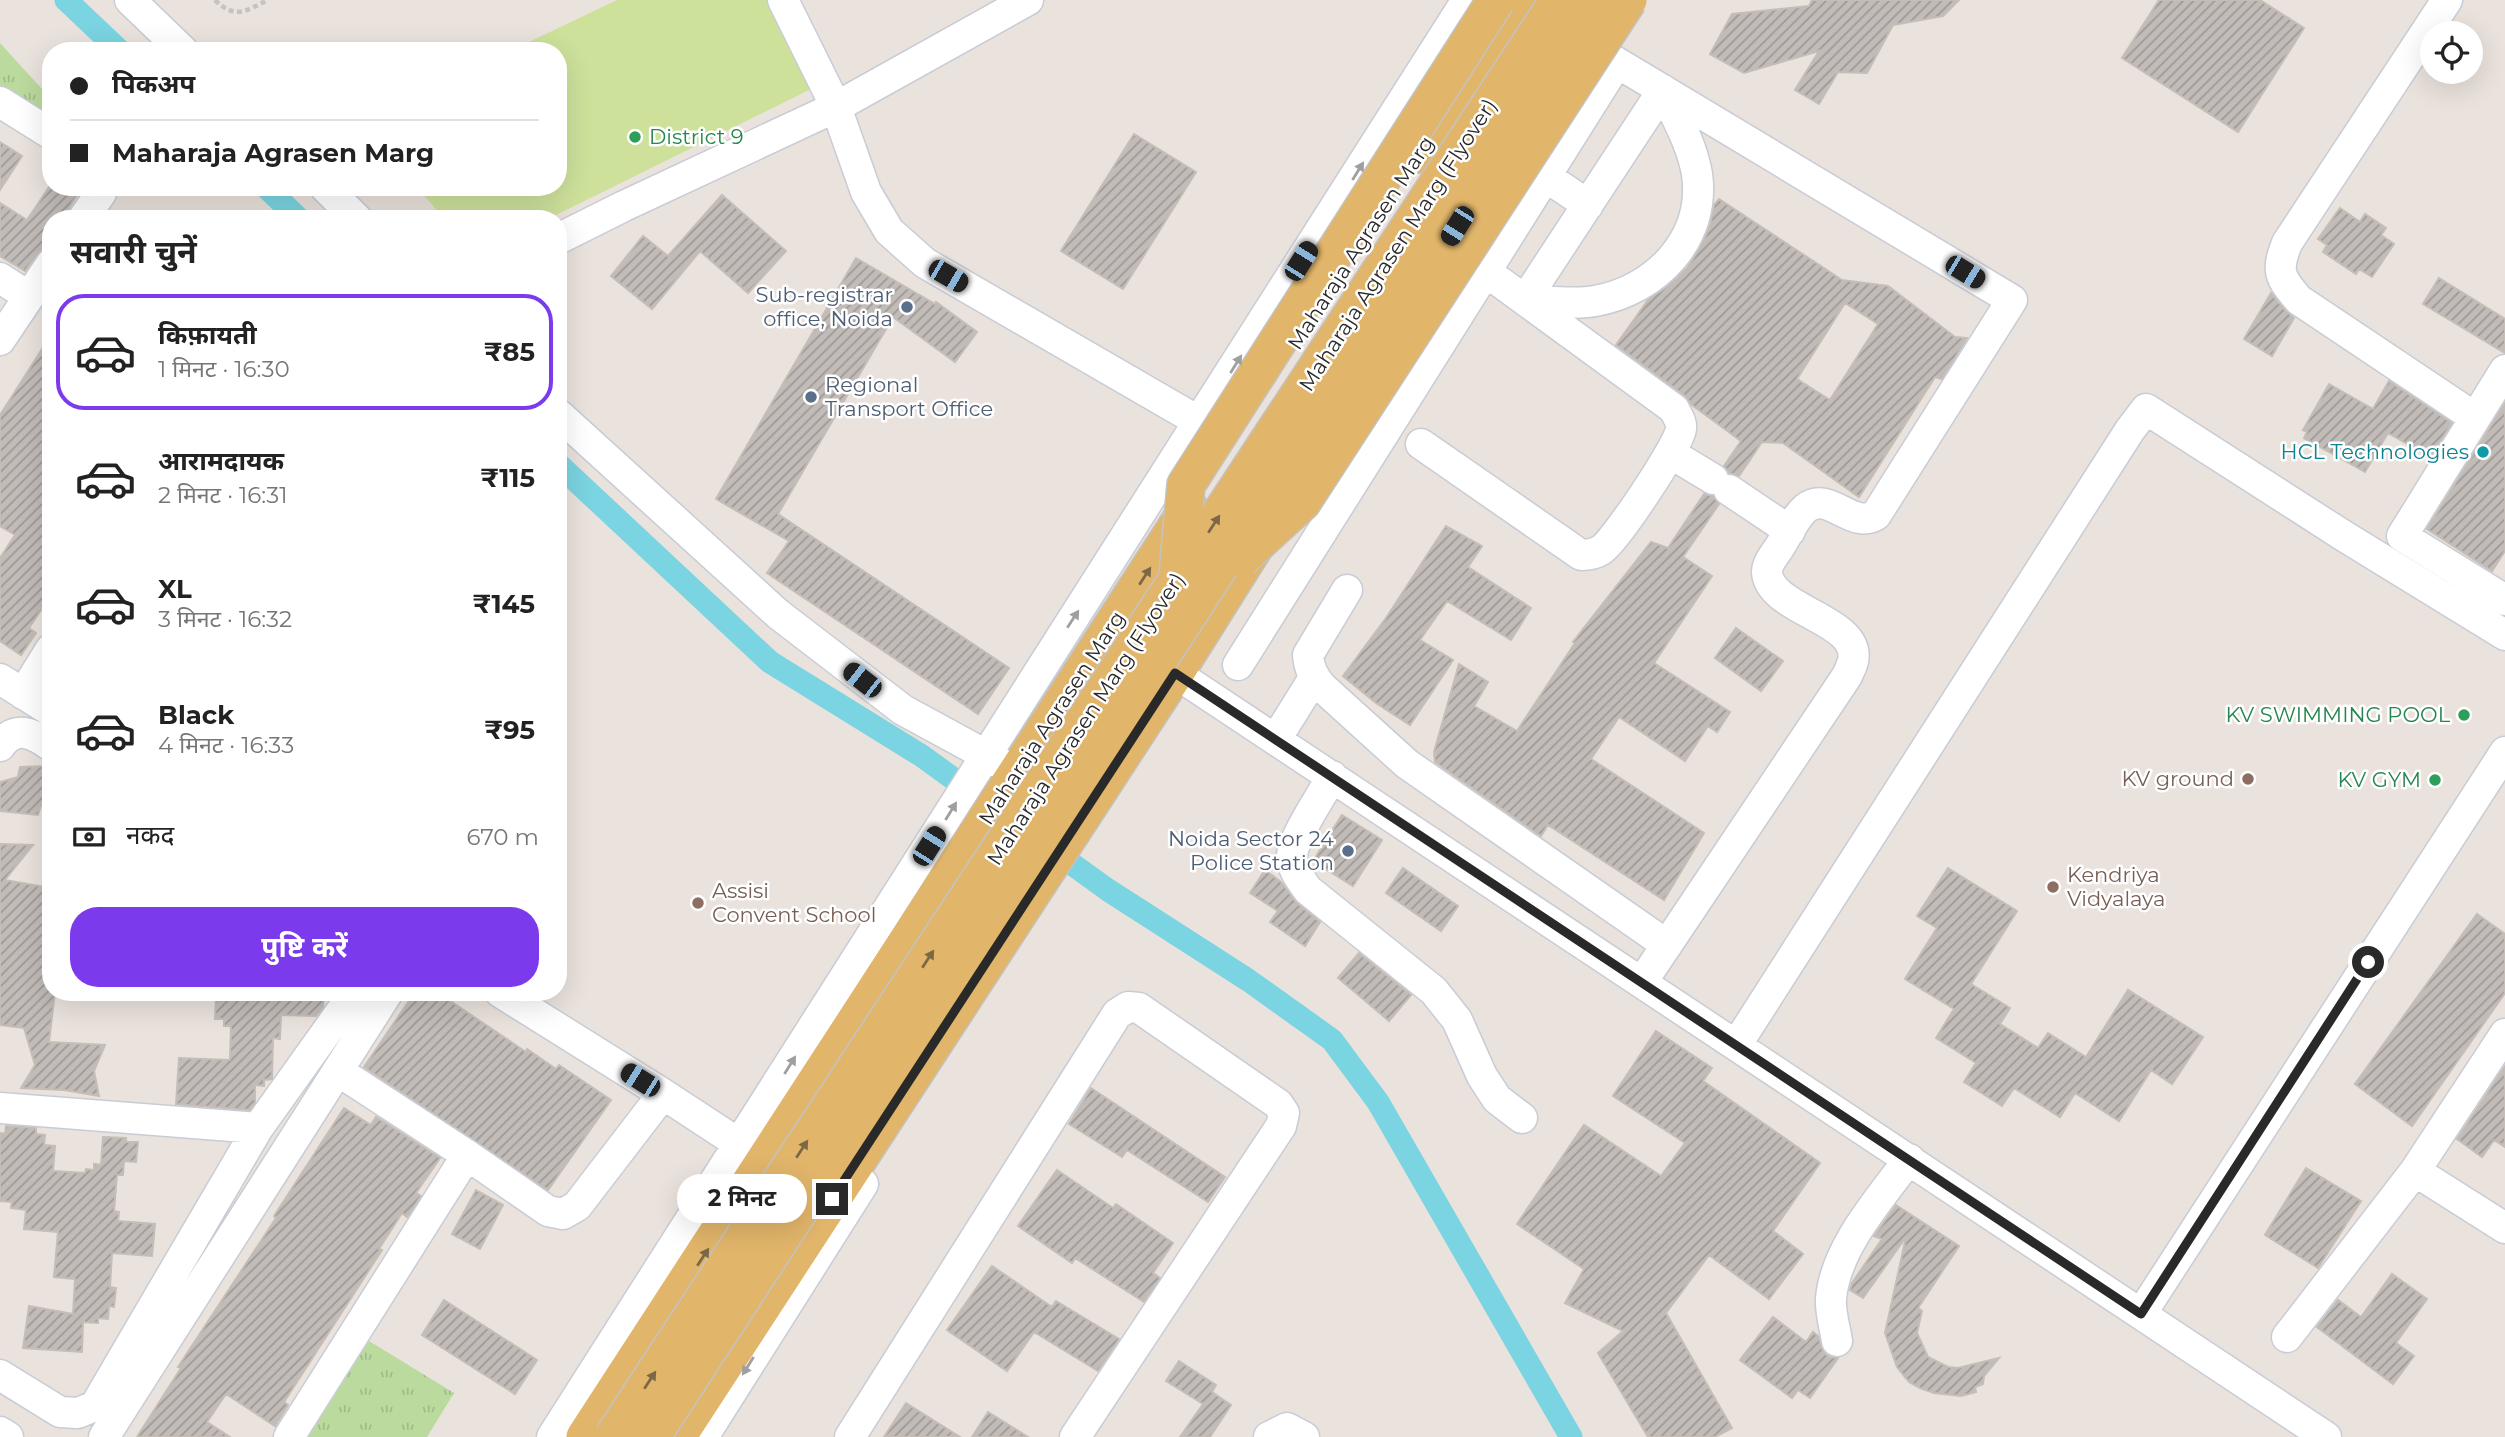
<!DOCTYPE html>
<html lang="hi">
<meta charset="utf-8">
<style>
:root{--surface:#fff;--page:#f2f2f2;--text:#222;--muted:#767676;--line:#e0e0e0;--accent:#7c3aed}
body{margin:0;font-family:Montserrat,"Noto Sans Devanagari",sans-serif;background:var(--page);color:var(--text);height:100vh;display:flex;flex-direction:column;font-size:26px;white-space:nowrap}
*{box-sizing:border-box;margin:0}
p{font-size:23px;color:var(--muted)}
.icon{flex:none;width:38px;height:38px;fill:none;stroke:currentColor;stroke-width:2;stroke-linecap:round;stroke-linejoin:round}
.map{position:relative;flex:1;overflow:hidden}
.drawer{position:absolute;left:42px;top:210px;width:525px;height:791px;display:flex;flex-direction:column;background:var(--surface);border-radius:28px;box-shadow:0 7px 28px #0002}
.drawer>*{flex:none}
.top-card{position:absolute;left:42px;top:42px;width:525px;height:154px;border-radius:28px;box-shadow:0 7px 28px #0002;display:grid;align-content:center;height:154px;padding:0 28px;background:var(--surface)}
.buttons{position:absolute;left:2420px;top:21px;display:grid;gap:14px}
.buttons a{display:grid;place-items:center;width:63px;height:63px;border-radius:50%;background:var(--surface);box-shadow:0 7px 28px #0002;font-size:35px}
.end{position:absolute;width:32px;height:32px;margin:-16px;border:9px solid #292929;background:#fff;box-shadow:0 0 0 4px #fff}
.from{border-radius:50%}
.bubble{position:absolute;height:49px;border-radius:24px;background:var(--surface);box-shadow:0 7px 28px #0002;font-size:23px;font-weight:700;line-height:49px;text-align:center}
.car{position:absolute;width:21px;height:42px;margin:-21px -10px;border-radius:9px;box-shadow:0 0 5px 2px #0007;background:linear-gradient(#222 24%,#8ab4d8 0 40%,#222 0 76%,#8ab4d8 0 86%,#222 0)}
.top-card b{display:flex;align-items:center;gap:24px;height:66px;font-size:26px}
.top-card b+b{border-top:2px solid var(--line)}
.top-card i{width:18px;height:18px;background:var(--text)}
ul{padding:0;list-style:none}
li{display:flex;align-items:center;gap:21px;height:116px;margin:0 14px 10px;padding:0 14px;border:4px solid transparent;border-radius:28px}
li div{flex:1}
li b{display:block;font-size:26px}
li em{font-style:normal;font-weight:700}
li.selected{border-color:var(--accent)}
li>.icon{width:63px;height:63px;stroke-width:1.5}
h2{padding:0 28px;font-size:32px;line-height:84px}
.pay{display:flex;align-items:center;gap:18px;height:77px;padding:0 28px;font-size:26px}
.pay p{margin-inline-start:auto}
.action{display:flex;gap:14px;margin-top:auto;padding:14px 28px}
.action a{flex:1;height:80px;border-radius:28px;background:var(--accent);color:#fff;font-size:28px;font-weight:700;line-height:80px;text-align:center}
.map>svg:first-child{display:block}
.park{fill:url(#park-tufts)}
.pitch{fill:#cde19b}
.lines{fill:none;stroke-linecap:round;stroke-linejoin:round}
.canal{stroke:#7ad4e1;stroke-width:23}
.building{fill:url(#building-hatch);stroke:#c5bdb6;stroke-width:2;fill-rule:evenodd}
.minor-casing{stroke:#c8ccd5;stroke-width:33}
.major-casing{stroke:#c3c3c3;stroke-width:40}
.path{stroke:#c3c3c3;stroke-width:4.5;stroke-dasharray:5 3.5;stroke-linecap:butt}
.minor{stroke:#fff;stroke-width:30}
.major{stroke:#e1b56a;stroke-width:37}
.major-bridge-casing{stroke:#c3c3c3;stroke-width:40;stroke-linecap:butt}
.major-bridge{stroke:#e1b56a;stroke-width:37}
.oneway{fill:#9f9f9f}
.oneway2{fill:#7c6846}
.route{stroke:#292929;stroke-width:9}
.leisure-dot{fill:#2e9e5b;stroke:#fff;stroke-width:2.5}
.service-dot{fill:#5c6f8a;stroke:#fff;stroke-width:2.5}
.culture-dot{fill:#0f9aa8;stroke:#fff;stroke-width:2.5}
.education-dot{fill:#8d6e63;stroke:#fff;stroke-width:2.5}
.labels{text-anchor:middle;stroke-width:5;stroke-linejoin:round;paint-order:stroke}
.leisure-label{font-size:21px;fill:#27864d;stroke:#fff;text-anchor:end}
.street-label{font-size:21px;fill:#292929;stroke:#fff}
.service-label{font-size:21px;fill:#4e5e75;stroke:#fff;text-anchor:end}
.culture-label{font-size:21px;fill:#0d838f;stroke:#fff;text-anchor:end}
.education-label{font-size:21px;fill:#785e54;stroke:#fff;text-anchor:start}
</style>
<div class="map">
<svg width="2505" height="1437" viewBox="0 0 2505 1437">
<defs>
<pattern id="park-tufts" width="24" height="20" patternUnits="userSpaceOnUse" patternTransform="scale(1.75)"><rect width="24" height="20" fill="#bbda9e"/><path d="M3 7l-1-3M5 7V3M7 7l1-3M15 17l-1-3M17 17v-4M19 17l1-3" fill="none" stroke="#a1bb88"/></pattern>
<pattern id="building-hatch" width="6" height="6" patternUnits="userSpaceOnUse" patternTransform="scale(1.75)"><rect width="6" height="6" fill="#c2bcb9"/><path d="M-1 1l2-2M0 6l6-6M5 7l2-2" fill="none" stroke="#9e9996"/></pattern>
</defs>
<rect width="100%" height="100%" fill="#eae2dc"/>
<path class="park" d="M0,43l51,56v24l-51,-32z
M369,1341l85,52 -27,44h-119z"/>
<path class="pitch" d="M617,0h153l43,88 -265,131h-104l-27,-32h141v-136h-48z"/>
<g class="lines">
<path class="canal" d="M66,0l54,51
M266,187l33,32
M558,464l212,198 152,94 33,24
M1047,846l61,44 140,90 84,60 46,62 193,335"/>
</g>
<path class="building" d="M1812,0h147l-16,16 -50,9 -26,48 -29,-1 -19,32 -24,-14 24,-39 -75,22 -34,-19 22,-40 77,-8z
M2159,0h101l44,28 -66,104 -116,-74z
M1134,134l62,38 -73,117 -62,-38z
M0,142l22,14 -22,34z
M51,184v3h31l-20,32h-11v25l-14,10 -12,17 -25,-15v-53l27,17z
M722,195l64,56 -38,42 -48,-42 -48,58 -41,-33 32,-40 25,20z
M1719,199l123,81 46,6 67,51 12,1 -25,41 -7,-2 -76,120 -76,-54 -21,-1 -23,34 -10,-3 -5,-7 17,-25 -49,-36 -8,-10 -68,-50 32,-45 21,-15 18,-17 14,-22 9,-20 4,-21zM1845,303l33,21 -48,76 -33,-21z
M2340,208l20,14 5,-8 21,14 -5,7 13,9 -22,33 -13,-8 -3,5 -33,-22 4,-7 -9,-6z
M856,258l79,46 1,-2 41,30 -22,30 -62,-45 -115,197 231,154 -31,46 -211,-141 22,-32 -73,-42z
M2439,278l66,41v34l-82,-49z
M2271,293l15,18 8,7 -22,38 -28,-17z
M51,335v260l-22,33 7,5 -15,22 -21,-14v-83l15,-23 -15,-9v-111z
M2389,381l63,42 -22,34 -42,-24 -23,39 -61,-34 3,-6 -4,-2 26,-46 44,25z
M2505,403v148l-13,20 -65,-42z
M1704,494l9,2 6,8 -36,53 29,19 -58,87 76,49 -13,20 -9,-6 -23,35 -66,-44 -28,42 113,74 -40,67 -116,-75 -7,11 -106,-74 -1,-10 25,-88 29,18 -14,24 43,25 58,-88 -2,-1 78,-100 17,6z
M1446,526l36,20 -14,21 63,41 -20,32 -64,-39 -27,39 33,20 -43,65 -34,-22 -33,-27 43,-58z
M1736,628l47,33 -22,30 -46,-33z
M51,766v8l-13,41 -38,-4v-29l18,-5 2,-10z
M1342,815l40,25 -29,46 -40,-25z
M0,844l33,1 -28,35 46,8v104h4l-6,50 56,3 -11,26 5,25 -35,-6 -43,-2 14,-23 -11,-37 -24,-3z
M1403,868l55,38 -17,25 -55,-38z
M1948,868l69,43 -46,73 39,24 -10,16 38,24 10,-15 38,24 42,-67 75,47 -31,47 -21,-14 -32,51 -44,-28 -15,24 -46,-29 -12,18 -38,-24 12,-19 -40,-25 18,-29 -49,-30 32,-51 -20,-12z
M1265,870l16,12 16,21 23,19 -15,24 -35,-24 8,-11 -28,-18z
M2477,914l28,20v59l-93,133 -57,-42z
M1359,953l52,42 -22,26 -51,-43z
M224,992h91v2h9l-1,13 -7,9 -35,-1 -1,24 -7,-1 -1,41 -8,1v6l-9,-1v18l-6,7 -73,-6 3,-46 51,2 1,-34h-7v-7h-9l1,-23h8z
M415,992h22l89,60 1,-3 29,20 3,-4 52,35 -63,90 -184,-123z
M1656,1031l56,37 -9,13 117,82 -47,68 30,23 -34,45 -60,-44 -43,58 66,115 -17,9h-67l-50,-84 25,-22 -58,-28 19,-34 -67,-45 67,-99 77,51 24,-33 -72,-47z
M2505,1066v81l-11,-7 -12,17 -25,-18z
M1091,1088l134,89 -17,25 -81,-52 -5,7 -53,-33z
M344,1108l27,17 5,-8 64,41 -24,35 5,3 -14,21 -5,-4 -23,36 3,1 -98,152 4,3 -13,21 -49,-32 -19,28 23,15h-93l44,-69 -3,-1 98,-149 -2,-2z
M6,1126l30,2v6l9,1 -1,10 11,1 -2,25 32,2 1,-4 8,1v-6l7,1 2,-28 23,1v4h12l-2,20 -12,-1 -1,14h-6l-3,36 5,1 -1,9 37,3 -3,32 -40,-3 -2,34 6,1 -2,19 -5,-1 -1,13 -10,-1v5l-15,-1 -1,30 -59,-4 6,-42 44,8 2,-35 -21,-2 4,-45 -34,-3 2,-19 -15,-2 1,-6 -12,-1v-68l5,1z
M2306,1168l55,33 -43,67 -53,-33z
M1057,1170l56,38 3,-4 57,39 -20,30 7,5 -16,24 -69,-44 -3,5 -54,-37z
M476,1190l27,15 -23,44 -28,-15z
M1896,1205l63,41 -41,62 4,3 -5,22 11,24 20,10 10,1 41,-10 -15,18 -1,8 -8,3 1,5 -15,4 -27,-3 -14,-5 -11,-6 -12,-15 -12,-34 21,-96 -43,61 -13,-8 2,-7 30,-44 -8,-3z
M992,1266l60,41 4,-6 63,38 -21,32 -64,-39 -27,39 -60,-41z
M2392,1274l35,25 -31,44 18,13 -21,28 -76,-57 21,-27 23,17z
M444,1300l93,60 -22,34 -93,-59z
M1773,1317l33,25 7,-10 5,4 6,17 6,4 8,1 -28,40 -12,-8 -6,8 -52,-38z
M1179,1361l37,24 -4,7 19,13 -21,32h-30l23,-33 -37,-23z
M906,1403l54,34h-76z
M988,1412l40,25h-56z"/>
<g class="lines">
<defs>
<path id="minor" d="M130,0l53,51
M783,0l53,107 30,85 23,39 36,32 292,169
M2447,0l-160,243c-11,28 -8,34 12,57l175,117
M1576,38l436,262 -136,215c-24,15 -47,-25 -70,-7 -11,9 -19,28 -27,40 -5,7 -12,16 -12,24 2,39 95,47 86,89 -1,5 -4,10 -6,15l-205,306
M0,102l51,32
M1545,176l43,29
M325,187l32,32
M83,219l18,-26 -1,-6
M558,239l66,-33 212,-99 192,-107
M0,278l28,18
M1525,300c22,1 48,5 70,1 62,-11 111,-63 102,-127 -5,-30 -21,-57 -34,-84
M1525,300l138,-210
M0,340l51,-76
M2505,370l-103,166 103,64
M558,414l220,200 125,96 101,55
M1421,444l160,111c7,0 14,-1 20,-5 13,-7 79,-106 80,-121 1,-8 -4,-13 -7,-20l-189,-138
M1670,453l43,26
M1729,490l61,41
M1347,590l-39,65c1,13 5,22 14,32l85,77 260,181
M1238,665l379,-602
M1175,673l1151,764
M0,679l51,32
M23,694l28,-45
M1276,739l38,-61
M0,746c15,-22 33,-13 51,0
M1332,776c-10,20 -38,59 -40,79 -1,13 9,25 16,35l126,101 23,29 25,56 15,23 25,19
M500,992l163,102 93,61
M1737,1044l393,-614 16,-21 198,127 161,99
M338,1071l129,84 81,56 15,3 14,-8 86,-112
M0,1108l258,20
M2415,1171l90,57
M2141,1314l364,-562
M2287,1337l128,-166 90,-137
M1837,1341c-2,-13 -7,-29 -6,-42 4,-51 49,-100 78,-140
M0,1375l60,37 18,1 17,-7 163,-278 97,-136
M0,1432l8,5
M104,1437l284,-445
M289,1437l178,-282
M552,1437l915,-1437
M703,1437l160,-253
M850,1437l267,-423 11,-7 11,1 139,96 6,9 -3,13 -206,311
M1269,1437l18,-9 17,9"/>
<path id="major" d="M1419,154l100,-154
M585,1437l604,-929
M677,1437l498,-764 88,-140"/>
</defs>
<use href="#minor" class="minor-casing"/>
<use href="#major" class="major-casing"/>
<path class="path" d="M215,0c21,20 30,11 53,0"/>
<use href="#minor" class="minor"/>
<use href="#major" class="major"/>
<defs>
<path id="major-bridge" d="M1241,558l61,-56 326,-502
M1178,574l8,-89 310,-485
M613,1437l946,-1437
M651,1437l938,-1437"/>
</defs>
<use href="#major-bridge" class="major-bridge-casing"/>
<use href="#major-bridge" class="major-bridge"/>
</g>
<defs><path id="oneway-solid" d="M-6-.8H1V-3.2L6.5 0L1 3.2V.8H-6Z" transform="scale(1.75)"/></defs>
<g class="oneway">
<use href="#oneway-solid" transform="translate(1358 171) rotate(-58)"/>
<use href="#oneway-solid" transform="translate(1236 364) rotate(-58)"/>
<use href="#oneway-solid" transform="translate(1073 619) rotate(-57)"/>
<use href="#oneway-solid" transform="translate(951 811) rotate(-58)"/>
<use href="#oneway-solid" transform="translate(790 1065) rotate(-58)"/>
<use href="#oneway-solid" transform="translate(748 1366) rotate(122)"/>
</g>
<g class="oneway2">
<use href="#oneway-solid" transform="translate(1214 524) rotate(-57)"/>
<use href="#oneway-solid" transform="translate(1145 576) rotate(-57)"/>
<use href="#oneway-solid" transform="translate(928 959) rotate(-57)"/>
<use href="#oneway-solid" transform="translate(802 1149) rotate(-57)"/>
<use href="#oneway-solid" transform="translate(703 1257) rotate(-57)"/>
<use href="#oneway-solid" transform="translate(650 1380) rotate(-57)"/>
</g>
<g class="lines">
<path class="route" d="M832,1199l343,-526 966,641 227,-352"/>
</g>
<g class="leisure-dot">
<circle cx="635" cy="137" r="7"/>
<circle cx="2464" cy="715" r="7"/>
<circle cx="2435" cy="780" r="7"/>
</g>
<g class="service-dot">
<circle cx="907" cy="307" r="7"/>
<circle cx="811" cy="397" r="7"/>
<circle cx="1348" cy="851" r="7"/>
</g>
<circle class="culture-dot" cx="2483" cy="452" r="7"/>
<g class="education-dot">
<circle cx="2248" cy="779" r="7"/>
<circle cx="2053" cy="887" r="7"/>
<circle cx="698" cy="903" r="7"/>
</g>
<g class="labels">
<g class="leisure-label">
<text x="649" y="144" text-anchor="start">District 9</text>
<text x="2450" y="722">KV SWIMMING POOL</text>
<text x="2421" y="787">KV GYM</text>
</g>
<g class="street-label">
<text transform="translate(1361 243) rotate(-57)" y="7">Maharaja Agrasen Marg</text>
<text transform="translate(1398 245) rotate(-57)" y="7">Maharaja Agrasen Marg (Flyover)</text>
<text transform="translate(1052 718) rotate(-57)" y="7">Maharaja Agrasen Marg</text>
<text transform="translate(1086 719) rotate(-57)" y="7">Maharaja Agrasen Marg (Flyover)</text>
</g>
<g class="service-label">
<text x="893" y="302">Sub-registrar<tspan x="893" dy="24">office, Noida</tspan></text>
<text x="825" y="392" text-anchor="start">Regional<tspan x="825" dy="24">Transport Office</tspan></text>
<text x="1334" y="846">Noida Sector 24<tspan x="1334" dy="24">Police Station</tspan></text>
</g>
<g class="culture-label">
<text x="2469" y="459">HCL Technologies</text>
</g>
<g class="education-label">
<text x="2234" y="786" text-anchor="end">KV ground</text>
<text x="2067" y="882">Kendriya<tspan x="2067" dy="24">Vidyalaya</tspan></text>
<text x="712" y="898">Assisi<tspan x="712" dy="24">Convent School</tspan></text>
</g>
</g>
</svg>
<div class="buttons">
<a><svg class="icon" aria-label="locate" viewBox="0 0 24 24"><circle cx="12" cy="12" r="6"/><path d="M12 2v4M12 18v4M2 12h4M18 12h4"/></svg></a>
</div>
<i class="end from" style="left:2368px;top:962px"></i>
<i class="end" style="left:832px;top:1199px"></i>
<div class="bubble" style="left:677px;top:1174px;width:130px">2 मिनट</div>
<i class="car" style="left:1457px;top:226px;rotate:212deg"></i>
<i class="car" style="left:1301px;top:261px;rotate:32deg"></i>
<i class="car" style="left:1965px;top:272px;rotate:121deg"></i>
<i class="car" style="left:948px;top:276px;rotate:120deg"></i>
<i class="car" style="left:862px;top:680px;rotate:308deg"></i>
<i class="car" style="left:929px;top:846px;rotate:32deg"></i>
<i class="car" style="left:640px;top:1080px;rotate:302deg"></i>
<div class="top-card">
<b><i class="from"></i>पिकअप</b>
<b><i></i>Maharaja Agrasen Marg</b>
</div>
<section class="drawer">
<h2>सवारी चुनें</h2>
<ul>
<li class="selected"><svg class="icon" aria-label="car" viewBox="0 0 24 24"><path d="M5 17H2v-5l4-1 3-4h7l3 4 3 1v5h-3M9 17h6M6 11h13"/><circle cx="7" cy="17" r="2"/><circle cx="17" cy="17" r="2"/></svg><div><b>किफ़ायती</b><p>1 मिनट · 16:30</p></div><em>₹85</em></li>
<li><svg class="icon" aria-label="car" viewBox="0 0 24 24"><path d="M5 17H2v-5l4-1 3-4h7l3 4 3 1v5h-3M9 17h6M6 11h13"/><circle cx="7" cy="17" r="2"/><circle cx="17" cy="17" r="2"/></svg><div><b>आरामदायक</b><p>2 मिनट · 16:31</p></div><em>₹115</em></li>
<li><svg class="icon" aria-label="car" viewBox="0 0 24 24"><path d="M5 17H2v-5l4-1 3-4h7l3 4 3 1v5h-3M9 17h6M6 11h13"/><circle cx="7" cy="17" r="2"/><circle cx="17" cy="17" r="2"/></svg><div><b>XL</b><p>3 मिनट · 16:32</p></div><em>₹145</em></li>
<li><svg class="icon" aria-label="car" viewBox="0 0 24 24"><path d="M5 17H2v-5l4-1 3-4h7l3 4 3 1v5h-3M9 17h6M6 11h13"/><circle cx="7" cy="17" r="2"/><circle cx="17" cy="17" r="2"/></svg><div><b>Black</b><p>4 मिनट · 16:33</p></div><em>₹95</em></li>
</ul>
<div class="pay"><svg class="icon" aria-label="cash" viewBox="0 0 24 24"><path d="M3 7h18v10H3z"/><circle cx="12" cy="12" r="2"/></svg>नकद<p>670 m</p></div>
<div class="action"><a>पुष्टि करें</a></div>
</section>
</div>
